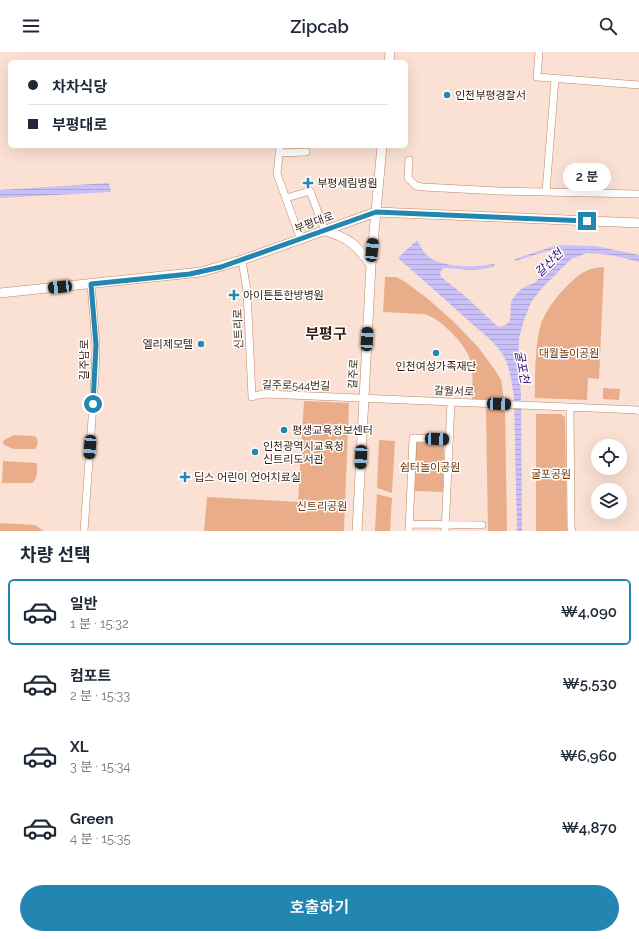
<!DOCTYPE html>
<html lang="ko">
<meta charset="utf-8">
<style>
:root{--surface:#fff;--page:#f6f6f7;--text:#1f2937;--muted:#747a83;--line:#e0e1e3;--accent:#2386b0}
body{margin:0;font-family:Raleway,"Noto Sans KR",sans-serif;background:var(--page);color:var(--text);height:100vh;display:flex;flex-direction:column;font-size:15px;white-space:nowrap}
*{box-sizing:border-box;margin:0}
p{font-size:13px;color:var(--muted)}
.icon{flex:none;width:22px;height:22px;fill:none;stroke:currentColor;stroke-width:2;stroke-linecap:round;stroke-linejoin:round}
.map{position:relative;height:479px;overflow:hidden}
.panel{display:flex;flex-direction:column;background:var(--surface);flex:1}
.panel>*{flex:none}
.guide{position:absolute;left:8px;top:8px;width:400px;height:88px;border-radius:6px;box-shadow:0 4px 16px #0002;display:grid;align-content:center;height:88px;padding:0 20px;background:var(--surface)}
.tools{position:absolute;left:591px;top:387px;display:grid;gap:8px}
.tools a{display:grid;place-items:center;width:36px;height:36px;border-radius:50%;background:var(--surface);box-shadow:0 4px 16px #0002;font-size:20px}
.end{position:absolute;width:18px;height:18px;margin:-9px;border:5px solid #2386b0;background:#fff;box-shadow:0 0 0 2px #fff}
.from{border-radius:50%}
.bubble{position:absolute;height:28px;border-radius:14px;background:var(--surface);box-shadow:0 4px 16px #0002;font-size:13px;font-weight:600;line-height:28px;text-align:center}
.car{position:absolute;width:12px;height:24px;margin:-12px -6px;border-radius:5px;box-shadow:0 0 3px 1px #0007;background:linear-gradient(#222 24%,#8ab4d8 0 40%,#222 0 76%,#8ab4d8 0 86%,#222 0)}
.guide b{display:flex;align-items:center;gap:14px;height:38px;font-size:15px}
.guide b+b{border-top:1px solid var(--line)}
.guide i{width:10px;height:10px;background:var(--text)}
ul{padding:0;list-style:none}
li{display:flex;align-items:center;gap:12px;height:66px;margin:0 8px 6px;padding:0 12px;border:2px solid transparent;border-radius:6px}
li div{flex:1}
li b{display:block;font-size:15px}
li em{font-style:normal;font-weight:600}
li.selected{border-color:var(--accent)}
li>.icon{width:36px;height:36px;stroke-width:1.5}
h2{padding:0 20px;font-size:18px;line-height:48px}
.action{display:flex;gap:8px;margin-top:auto;padding:8px 20px}
.action a{flex:1;height:46px;border-radius:24px;background:var(--accent);color:#fff;font-size:16px;font-weight:600;line-height:46px;text-align:center}
header{display:flex;justify-content:space-between;align-items:center;height:52px;padding:0 20px;background:var(--surface);font-size:18px;font-weight:600}
.map>svg:first-child{display:block}
.green{fill:#e9ad89}
.water{fill:url(#water-rules)}
.lines{fill:none;stroke-linecap:round;stroke-linejoin:round}
.minor-casing{stroke:#be8766;stroke-width:8}
.major-casing{stroke:#be8766;stroke-width:10}
.minor{stroke:#fff;stroke-width:7}
.major{stroke:#fff;stroke-width:9}
.route{stroke:#2386b0;stroke-width:5}
.poi-dot{fill:#2386b0;stroke:#fff;stroke-width:1.5}
.labels{text-anchor:middle;stroke-width:3;stroke-linejoin:round;paint-order:stroke}
.poi-label{font-size:11px;fill:#331d10;stroke:#fff;text-anchor:start}
.street-label{font-size:11px;fill:#331d10;stroke:#fff}
.park-label{font-size:11px;fill:#71380e;stroke:#fff}
.water-label{font-size:12px;font-style:italic;fill:#350875;stroke:#fff}
.district-label{font-size:15px;font-weight:bold;fill:#331d10;stroke:#fff}
</style>
<header><svg class="icon" aria-label="menu" viewBox="0 0 24 24"><path d="M4 6h16M4 12h16M4 18h16"/></svg>Zipcab<svg class="icon" aria-label="search" viewBox="0 0 24 24"><circle cx="10" cy="10" r="6"/><path d="M15 15l6 6"/></svg></header>
<div class="map">
<svg width="639" height="479" viewBox="0 0 639 479">
<defs>
<pattern id="water-rules" width="6" height="5" patternUnits="userSpaceOnUse"><rect width="6" height="5" fill="#c8c0f7"/><path d="M0 2.5h6" fill="none" stroke="#aca5d3"/></pattern>
</defs>
<rect width="100%" height="100%" fill="#fae1d3"/>
<path class="green" d="M604,215l-5,112 -11,-1 -1,22 -52,-2c0,-20 0,-55 6,-74 5,-14 15,-27 26,-38 12,-12 19,-18 37,-19z
M385,225h11l8,4 24,18 26,23 24,25 17,23 6,10 3,19h-32c1,-34 3,-42 -22,-68 -8,-7 -15,-14 -26,-17l-41,-2z
M603,336l17,1 -1,11 -16,-1z
M304,349l45,2 -5,128h-140l3,-34 91,5z
M486,357h19l2,122h-19z
M536,362h25l4,3 2,114h-31z
M14,383l19,1 3,1c3,5 2,8 -1,12h-21l-10,-4 -1,-3 1,-2z
M379,388l16,1 -3,52 -15,-5z
M416,390l28,1 -1,49 -28,-1z
M3,409l34,2c0,7 1,16 -5,20h-30z
M377,442l15,4 -2,33h-15z
M0,471l35,2 9,6h-44z"/>
<path class="water" d="M109,131l2,9 -111,6v-8z
M417,188c4,7 7,15 15,19 15,9 45,8 62,5l1,2c-15,6 -34,3 -50,2l-3,1 -2,4 1,4 24,19 33,31 8,-2 4,-4c1,-6 0,-12 1,-17 1,-8 14,-20 22,-20l24,-22 7,-9 -1,-3 -6,-2 -42,13v-2l42,-14 39,1 43,9v7l-28,-7 -24,-2 -16,6 -29,29 -11,14 -7,18 -5,18 -1,23 2,15 1,21 1,134h-5l-3,-134c-2,-12 -3,-24 -8,-36 -6,-15 -23,-28 -35,-38 -24,-22 -49,-44 -73,-65z"/>
<g class="lines">
<defs>
<path id="minor" d="M539,0l-2,25 102,8
M280,94l-3,28 24,66
M279,101l27,-1
M409,108l-1,18 8,8 7,1 76,4 140,3
M546,140l9,-113
M286,146l24,-7 15,40
M242,208l5,31 5,106 6,-2 8,-1 372,16 1,1
M570,355l1,121 1,3
M410,472l72,1
M84,479l11,-155 1,-31 -5,-61
M409,479l4,-93 37,1
M445,479l6,-129"/>
<path id="major" d="M389,10l1,-10
M325,179c25,7 31,14 46,34
M0,241l201,-21 41,-12 134,-48 263,11
M357,479l14,-266 11,-119"/>
</defs>
<use href="#minor" class="minor-casing"/>
<use href="#major" class="major-casing"/>
<use href="#minor" class="minor"/>
<use href="#major" class="major"/>
</g>
<g class="lines">
<path class="route" d="M93,352l3,-59 -5,-61 99,-10 31,-7 155,-55 211,9"/>
</g>
<g class="poi-dot">
<circle cx="447" cy="43" r="4"/>
<path d="M306 125h4v4h4v4h-4v4h-4v-4h-4v-4h4z"/>
<path d="M232 237h4v4h4v4h-4v4h-4v-4h-4v-4h4z"/>
<circle cx="201" cy="292" r="4"/>
<circle cx="436" cy="301" r="4"/>
<circle cx="284" cy="378" r="4"/>
<circle cx="255" cy="400" r="4"/>
<path d="M183 419h4v4h4v4h-4v4h-4v-4h-4v-4h4z"/>
</g>
<g class="labels">
<g class="poi-label">
<text x="455" y="47">인천부평경찰서</text>
<text x="317" y="135">부평세림병원</text>
<text x="243" y="247">아이튼튼한방병원</text>
<text x="193" y="296" text-anchor="end">엘리제모텔</text>
<text x="436" y="318" text-anchor="middle">인천여성가족재단</text>
<text x="292" y="382">평생교육정보센터</text>
<text x="263" y="398">인천광역시교육청<tspan x="263" dy="13">신트리도서관</tspan></text>
<text x="194" y="429">딥스 어린이 언어치료실</text>
</g>
<g class="street-label">
<text transform="translate(314 170) rotate(-20)" y="4">부평대로</text>
<text transform="translate(238 277) rotate(-92)" y="4">신트리로</text>
<text transform="translate(84 308) rotate(-90)" y="4">길주남로</text>
<text transform="translate(353 322) rotate(-87)" y="4">길주로</text>
<text transform="translate(296 333) rotate(1)" y="4">길주로544번길</text>
<text transform="translate(454 339) rotate(2)" y="4">갈월서로</text>
</g>
<g class="park-label">
<text x="569" y="305">대월놀이공원</text>
<text x="430" y="419">쉼터놀이공원</text>
<text x="551" y="426">굴포공원</text>
<text x="322" y="458">신트리공원</text>
</g>
<g class="water-label">
<text transform="translate(549 211) rotate(-45)" y="4">갈산천</text>
<text transform="translate(522 315) rotate(79)" y="4">굴포천</text>
</g>
<g class="district-label">
<text x="326" y="287">부평구</text>
</g>
</g>
</svg>
<div class="tools">
<a><svg class="icon" aria-label="locate" viewBox="0 0 24 24"><circle cx="12" cy="12" r="6"/><path d="M12 2v4M12 18v4M2 12h4M18 12h4"/></svg></a>
<a><svg class="icon" aria-label="layers" viewBox="0 0 24 24"><path d="M12 4l9 5-9 5-9-5zM3 14l9 5 9-5"/></svg></a>
</div>
<i class="end from" style="left:93px;top:352px"></i>
<i class="end" style="left:587px;top:169px"></i>
<div class="bubble" style="left:563px;top:111px;width:48px">2 분</div>
<i class="car" style="left:372px;top:198px;rotate:6deg"></i>
<i class="car" style="left:60px;top:235px;rotate:264deg"></i>
<i class="car" style="left:367px;top:287px;rotate:3deg"></i>
<i class="car" style="left:499px;top:352px;rotate:92deg"></i>
<i class="car" style="left:437px;top:387px;rotate:92deg"></i>
<i class="car" style="left:90px;top:395px;rotate:184deg"></i>
<i class="car" style="left:361px;top:405px;rotate:183deg"></i>
<div class="guide">
<b><i class="from"></i>차차식당</b>
<b><i></i>부평대로</b>
</div>
</div>
<section class="panel">
<h2>차량 선택</h2>
<ul>
<li class="selected"><svg class="icon" aria-label="car" viewBox="0 0 24 24"><path d="M5 17H2v-5l4-1 3-4h7l3 4 3 1v5h-3M9 17h6M6 11h13"/><circle cx="7" cy="17" r="2"/><circle cx="17" cy="17" r="2"/></svg><div><b>일반</b><p>1 분 · 15:32</p></div><em>₩4,090</em></li>
<li><svg class="icon" aria-label="car" viewBox="0 0 24 24"><path d="M5 17H2v-5l4-1 3-4h7l3 4 3 1v5h-3M9 17h6M6 11h13"/><circle cx="7" cy="17" r="2"/><circle cx="17" cy="17" r="2"/></svg><div><b>컴포트</b><p>2 분 · 15:33</p></div><em>₩5,530</em></li>
<li><svg class="icon" aria-label="car" viewBox="0 0 24 24"><path d="M5 17H2v-5l4-1 3-4h7l3 4 3 1v5h-3M9 17h6M6 11h13"/><circle cx="7" cy="17" r="2"/><circle cx="17" cy="17" r="2"/></svg><div><b>XL</b><p>3 분 · 15:34</p></div><em>₩6,960</em></li>
<li><svg class="icon" aria-label="car" viewBox="0 0 24 24"><path d="M5 17H2v-5l4-1 3-4h7l3 4 3 1v5h-3M9 17h6M6 11h13"/><circle cx="7" cy="17" r="2"/><circle cx="17" cy="17" r="2"/></svg><div><b>Green</b><p>4 분 · 15:35</p></div><em>₩4,870</em></li>
</ul>
<div class="action"><a>호출하기</a></div>
</section>
